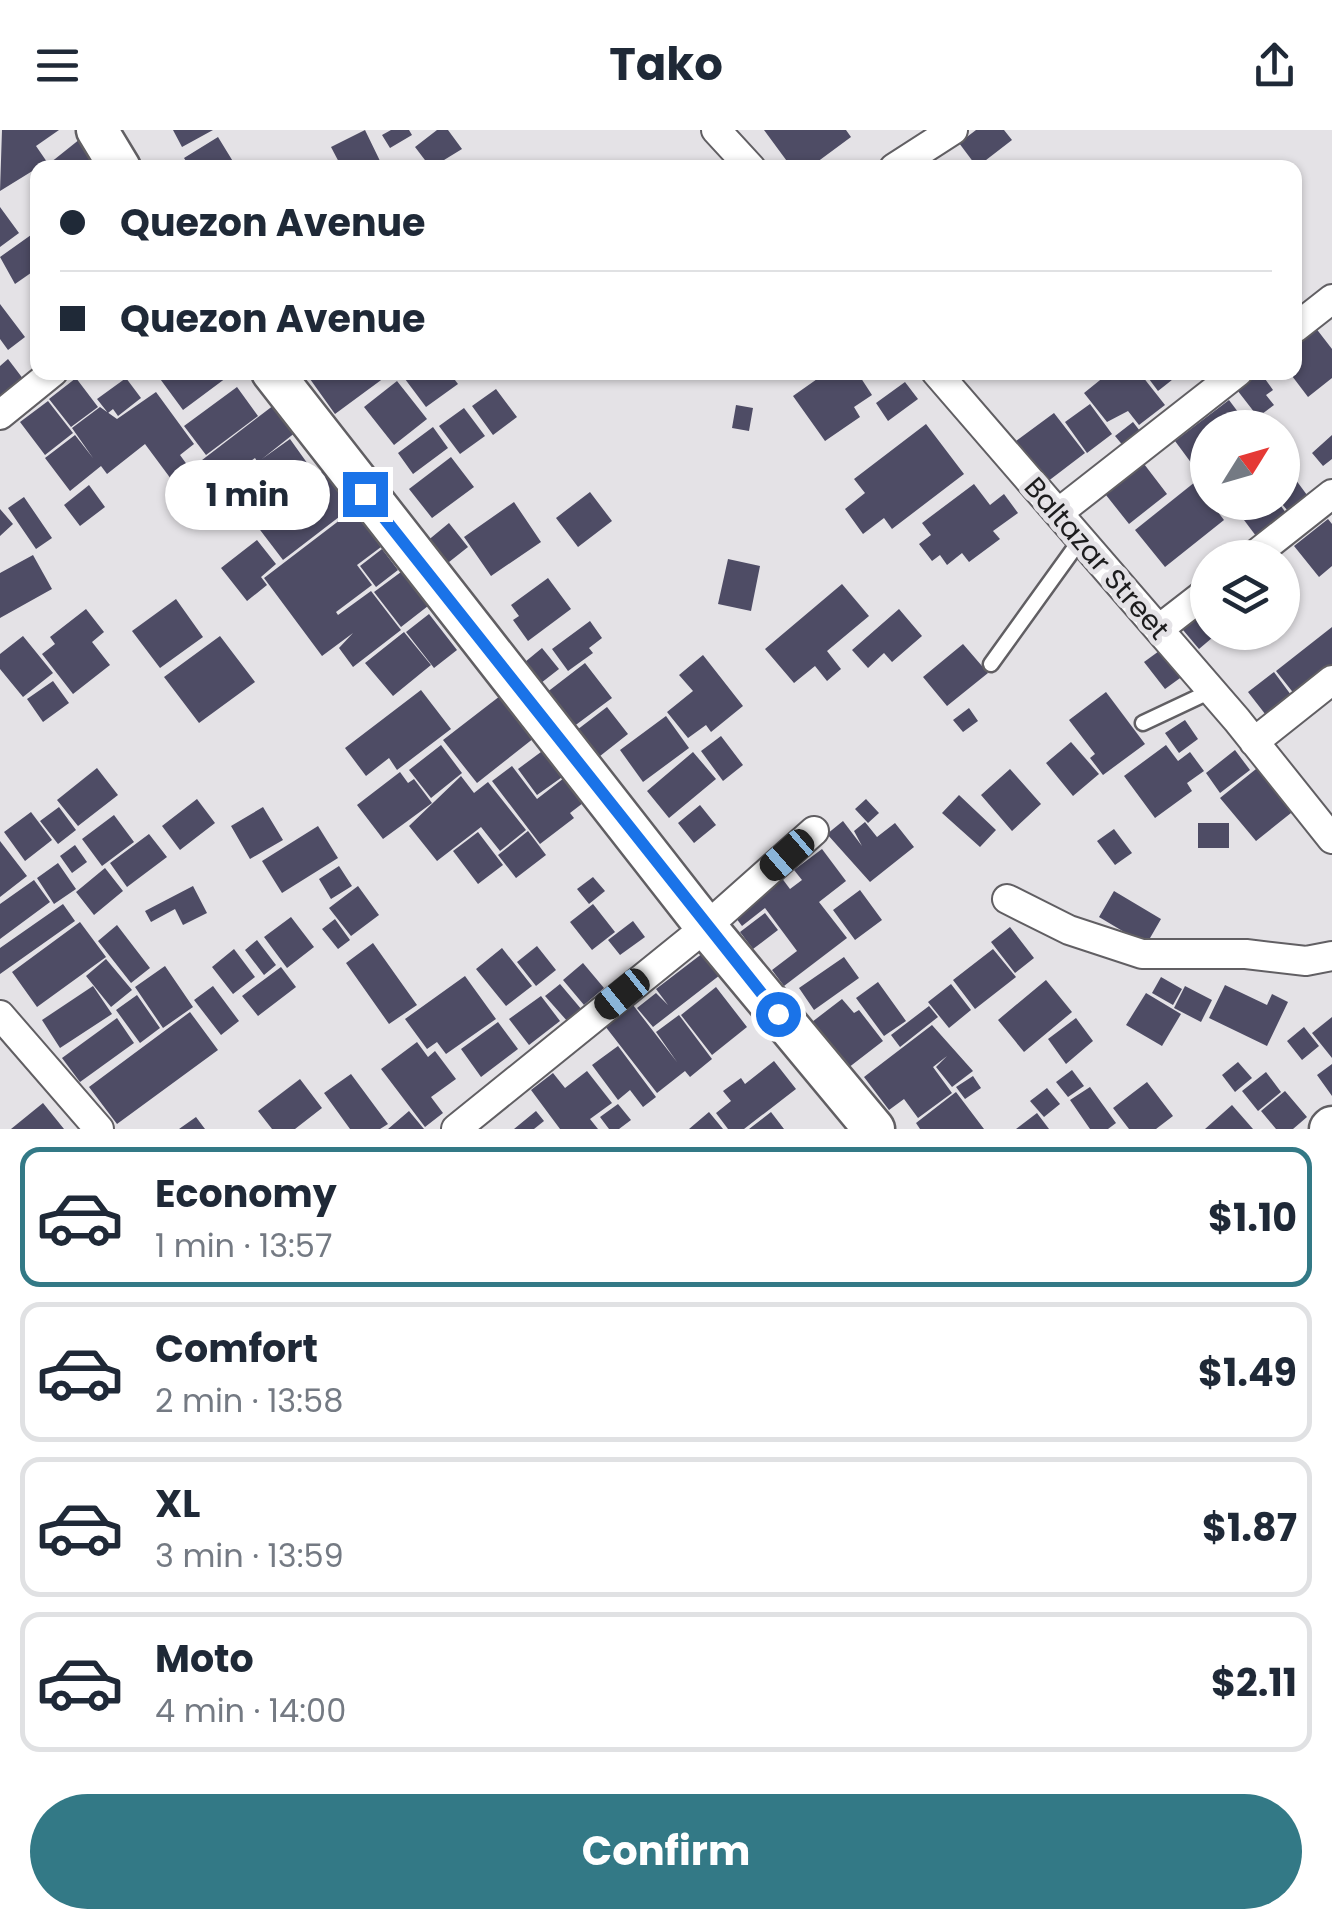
<!DOCTYPE html>
<meta charset="utf-8">
<style>
:root{--surface:#fff;--page:#f6f6f7;--text:#1f2937;--muted:#747a83;--line:#e0e1e3;--accent:#337986}
body{margin:0;font-family:Poppins,sans-serif;background:var(--page);color:var(--text);height:100vh;display:flex;flex-direction:column;font-size:38px;white-space:nowrap}
*{box-sizing:border-box;margin:0}
p{font-size:32px;color:var(--muted)}
.icon{flex:none;width:55px;height:55px;fill:none;stroke:currentColor;stroke-width:2;stroke-linecap:round;stroke-linejoin:round}
.map{position:relative;height:999px;overflow:hidden}
.sheet{display:flex;flex-direction:column;background:var(--surface);flex:1}
.sheet>*{flex:none}
.banner{position:absolute;left:30px;top:30px;width:1272px;height:220px;border-radius:20px;box-shadow:0 2px 8px #0004;display:grid;align-content:center;height:220px;padding:0 30px;background:var(--surface)}
.needle{width:65px;rotate:53deg}
.controls{position:absolute;left:1190px;top:280px;display:grid;gap:20px}
.controls a{display:grid;place-items:center;width:110px;height:110px;border-radius:50%;background:var(--surface);box-shadow:0 2px 8px #0004;font-size:50px}
.end{position:absolute;width:45px;height:45px;margin:-22px;border:12px solid #1a73e8;background:#fff;box-shadow:0 0 0 5px #fff}
.from{border-radius:50%}
.bubble{position:absolute;height:70px;border-radius:35px;background:var(--surface);box-shadow:0 2px 8px #0004;font-size:32px;font-weight:700;line-height:70px;text-align:center}
.car{position:absolute;width:30px;height:60px;margin:-30px -15px;border-radius:12px;box-shadow:0 0 8px 2px #0007;background:linear-gradient(#222 24%,#8ab4d8 0 40%,#222 0 76%,#8ab4d8 0 86%,#222 0)}
.banner b{display:flex;align-items:center;gap:35px;height:95px;font-size:38px}
.banner b+b{border-top:2px solid var(--line)}
.banner i{width:25px;height:25px;background:var(--text)}
ul{padding:18px 0 0;list-style:none}
li{display:flex;align-items:center;gap:30px;height:140px;margin:0 20px 15px;padding:0 10px;border:5px solid var(--line);border-radius:20px}
li div{flex:1}
li b{display:block;font-size:38px}
li em{font-style:normal;font-weight:700}
li.current{border-color:var(--accent)}
li>.icon{width:90px;height:90px;stroke-width:1.5}
.primary-button{display:flex;gap:20px;margin-top:auto;padding:20px 30px}
.primary-button a{flex:1;height:115px;border-radius:60px;background:var(--accent);color:#fff;font-size:40px;font-weight:700;line-height:115px;text-align:center}
header{display:flex;justify-content:space-between;align-items:center;height:130px;padding:0 30px;background:var(--surface);font-size:45px;font-weight:700}
.map>svg:first-child{display:block}
.building{fill:#4e4c65}
.lines{fill:none;stroke-linecap:round;stroke-linejoin:round}
.lane-casing{stroke:#615f63;stroke-width:19}
.street-casing{stroke:#615f63;stroke-width:32}
.secondary-casing{stroke:#615f63;stroke-width:45}
.lane{stroke:#fff;stroke-width:14}
.street{stroke:#fff;stroke-width:28}
.secondary{stroke:#fff;stroke-width:40}
.route{stroke:#1a73e8;stroke-width:12}
.labels{text-anchor:middle;stroke-width:10;stroke-linejoin:round;paint-order:stroke}
.street-label{font-size:28px;fill:#1c1c1d;stroke:#e4e2e6}
</style>
<header><svg class="icon" aria-label="menu" viewBox="0 0 24 24"><path d="M4 6h16M4 12h16M4 18h16"/></svg>Tako<svg class="icon" aria-label="share" viewBox="0 0 24 24"><path d="M12 15V3M7 8l5-5 5 5M5 13v7h14v-7"/></svg></header>
<div class="map">
<svg width="1332" height="999" viewBox="0 0 1332 999">
<rect width="100%" height="100%" fill="#e4e2e6"/>
<path class="building" d="M2,0h57l-23,16 11,16 -47,29z
M173,0h40l-31,17z
M365,0l16,33 -9,5h-30l-11,-21z
M391,0h18l3,5 -22,13 -8,-13z
M437,0h11l14,19 -31,19 -16,-21z
M764,0h82l5,7 -42,31h-17z
M976,0h28l8,10 -35,27 -18,-24z
M218,7l19,31h-47l-6,-10z
M80,9l22,29h-60l13,-9z
M0,77l19,26 -19,14z
M38,100v38l-23,16 -15,-27z
M0,174l25,33 -17,13 -8,-11z
M1315,197l17,22v29l-24,19 -19,-25h6v-30z
M8,229l19,25 -27,19v-37z
M155,242h79l-51,38z
M305,242h87l-57,42z
M414,242h35l9,12 -32,23 -21,-28z
M827,242h30l15,23 -18,12 6,10 -35,24 -32,-45z
M1110,242h29l26,33 -26,20 -11,-14 -21,11 -23,-29z
M1150,242h32l-24,19 -12,-16z
M1252,242h8l13,18 -7,5 8,10 -16,12 -24,-31z
M76,248l22,29 -27,20 -22,-28z
M126,248l15,20 -23,18 -5,-7 -5,4 -11,-14z
M397,251l30,38 -33,26 -30,-38z
M905,252l13,17 -30,22 -12,-18z
M237,257l21,29 -52,39 -22,-29z
M496,259l21,28 -24,18 -21,-29z
M156,262l38,52 -14,11 8,11 -17,13 -26,-35 -38,30 -6,-8 -31,25 -25,-33 30,-23 18,23 -21,-30 28,-21 17,12z
M1229,270l21,28h-42v31l-13,9 -20,-27z
M48,271l25,32 -28,22 -25,-33z
M1090,274l22,30 -25,19 -22,-31z
M274,275l22,27 -34,27 28,-20 25,35 -51,41 60,-45 28,37 -69,53 -29,-38 -11,8 -25,-40 40,-27 -3,-5 -49,35 -17,-23z
M736,275l17,3 -4,23 -17,-3z
M464,278l21,28 -25,18 -21,-28z
M1054,283l31,40 -38,29 -31,-41z
M1133,292l10,13 -18,13 -10,-12z
M926,294l38,50 -72,55 -8,-11 -21,16 -18,-25 20,-16 -11,-14z
M433,297l15,21 -35,26 -15,-21z
M1332,305v24l-9,7 -11,-13z
M451,327l23,30 -42,31 -23,-29z
M1141,330l26,34 -38,30 -27,-34z
M1290,342l17,23 -20,15 -5,-6v-26z
M1195,352l29,38 -59,47 -30,-37z
M974,354l16,21 14,-11 14,19 -25,18 7,8 -31,23 -7,-9 -15,12 -7,-10 -8,6 -13,-17 12,-9 -9,-12z
M89,355l16,22 -25,19 -16,-21z
M590,362l22,29 -34,26 -22,-29z
M24,367l28,41 -16,11 -28,-41z
M514,372l27,40 -50,34 -27,-39z
M1250,372h28l11,15 -30,23 -21,-28z
M0,379l13,15 -13,12z
M353,380l28,37 -24,18 15,20 -36,27 2,3 33,-24 30,39 -48,37 -14,-19 14,-15 -31,23 -58,-78z
M1328,389l4,5v42l-13,11 -25,-31z
M449,393l19,24 -24,19 -18,-24z
M257,410l19,24 -15,13 6,8 -20,16 -26,-33z
M382,419l16,21 -22,17 -16,-21z
M33,425l19,34 -52,29v-45z
M728,429l32,7 -9,45 -33,-7z
M401,442l27,34 -27,21 -27,-35z
M548,448l23,31 -43,32 -15,-21 6,-4 -8,-11z
M842,454l27,32 -42,35 14,18 -14,12 -12,-15 -21,17 -29,-34z
M176,469l27,38 -43,31 -28,-37z
M1202,475l6,8v19h11l-20,17 -21,-25z
M86,479l18,23 -12,10 18,23 -37,29 -31,-40 13,-10 -5,-7z
M899,479l23,27 -30,26 -8,-9 -16,15 -16,-18z
M429,484l28,36 -23,18 -28,-36z
M590,491l12,17 -13,10 4,5 -25,18 -16,-22z
M1332,497v47l-33,26 -23,-29z
M404,502l27,33 -38,31 -28,-33z
M23,506l30,37 -30,24 -23,-28v-15z
M220,506l35,46 -56,41 -35,-46z
M963,514l25,29 -41,33 -24,-29z
M1166,516l21,27 -22,16 -21,-27z
M542,518l17,21 -18,14 -16,-21z
M703,525l40,51 -32,26 -5,-7 -18,13 -21,-26 26,-21 -14,-16z
M585,533l27,35 -39,29 -27,-34z
M1274,542l20,27 -25,20 -21,-27z
M53,551l16,22 -26,19 -16,-23z
M421,560l30,39 -54,41 -8,-12 -23,18 -21,-28z
M1106,562l39,52 -42,31 -13,-17 5,-4 -26,-34z
M500,566l34,42 -57,45 -34,-43z
M607,577l21,27 -33,26 -22,-27z
M969,578l9,13 -15,11 -10,-12z
M666,586l23,32 -46,34 -23,-32z
M1185,590l13,19 -19,14 -14,-20z
M721,606l22,29 -20,16 -22,-30z
M1071,612l28,32 -26,22 -27,-33z
M441,615l21,28 -31,25 -22,-28z
M1166,615l12,16 12,-9 14,19 -17,12 5,8 -37,27 -31,-42z
M545,619l20,26 -28,20 -19,-26z
M1235,620l15,20 -30,23 -14,-20z
M693,622l23,27 -47,39 -22,-27z
M1261,635l35,44 -40,32 -36,-43z
M512,636l25,33 27,-21 19,25 -13,10 4,5 -34,26 -48,-63z
M97,638l21,27 -40,31 -21,-26z
M1010,639l31,35 -29,27 -31,-36z
M400,642l8,11 6,-4 18,24 -49,36 -26,-34z
M461,646l13,17 14,-11 38,48 -26,21 -19,-24 -44,34 -28,-35z
M959,665l37,35 -16,17 -38,-34z
M197,669l18,24 -35,27 -18,-24z
M866,669l13,14 -11,10 -13,-14z
M700,675l16,20 -22,18 -16,-20z
M59,677l17,23 -18,14 -18,-23z
M263,677l20,33 -33,19 -19,-33z
M31,682l21,28 -27,21 -21,-29z
M114,685l20,27 -32,24 -20,-27z
M843,691l19,25 -8,-15 11,-9 12,15 18,-14 19,24 -44,35 -43,-48z
M1198,693h31v25h-31z
M318,696l20,32 -56,35 -20,-32z
M1114,699l18,24 -17,12 -18,-24z
M528,701l18,24 -30,23 -18,-23z
M478,702l25,33 -25,19 -25,-33z
M149,704l18,23 -40,30 -17,-24z
M0,711l27,35 -27,21z
M75,715l12,17 -15,11 -12,-17z
M822,719l24,32 -27,21 28,36 -63,48 -12,-16 25,-19 -32,-43 -23,18 -12,-16 48,-37 12,16 12,-9 -8,-10z
M58,733l18,26 -22,15 -17,-26z
M339,736l13,20 -21,13 -12,-20z
M105,738l18,23 -29,24 -18,-23z
M593,747l12,14 -16,13 -12,-15z
M34,750l16,22 -50,37v-35z
M193,756l14,27 -24,12 -8,-16 -24,13 -6,-11z
M358,756l21,29 -28,21 -22,-28z
M860,760l22,30 -27,20 -22,-30z
M1114,761l47,28 -15,26 -47,-28z
M63,774l12,17 -75,53v-26z
M593,774l22,28 -23,18 -22,-28z
M765,783l13,17 -25,19 -13,-17z
M291,787l23,30 -27,21 -23,-31z
M335,789l15,21 -12,9 -16,-20z
M633,791l12,16 -25,18 -12,-15z
M80,792l26,35 -69,50 -25,-35z
M117,795l33,43 -19,15 -33,-42z
M1010,797l24,31 -19,15 -24,-31z
M257,810l19,25 -12,10 -19,-25z
M373,813l44,62 -28,19 -43,-61z
M537,816l19,24 -20,16 -19,-24z
M502,818l30,38 -26,20 -30,-37z
M234,819l21,28 -22,17 -21,-27z
M993,819l23,28 -41,32 -22,-29z
M703,823l17,22 -67,52 -16,-19 19,-15 12,12 -12,-16z
M844,827l15,21 -45,32 -15,-22z
M106,829l26,31 -21,17 -25,-31z
M583,833l21,25 -20,17 -21,-25z
M165,836l28,41 -30,21 -28,-41z
M281,837l15,20 -38,29 -16,-20z
M465,846l31,43 -50,35 -9,-12 -10,7 -22,-30z
M1161,847l21,12 -9,16 -21,-12z
M1046,850l26,32 -48,40 -26,-32z
M878,852l28,39 -22,15 -28,-38z
M560,854l22,26 -14,12 -23,-26z
M951,854l20,26 -22,18 -21,-26z
M1225,855l42,20 5,-11 16,8 -21,44 -58,-28z
M93,856l19,28 -52,34 -18,-28z
M213,856l26,35 -18,14 -27,-35z
M1185,856l27,14 -11,22 -27,-14z
M716,857l31,40 -35,28 -31,-40z
M1146,863l35,21 -19,32 -36,-21z
M137,865l23,33 -20,15 -24,-33z
M541,866l19,25 -31,24 -20,-26z
M842,869l12,14 5,-3 24,31 -35,27 -36,-46z
M633,875l44,57 -21,-30 23,-17 33,44 -22,18 -5,-6 -28,22 -52,-67z
M929,876l9,11 -38,30 -9,-12z
M190,882l28,38 -101,74 -28,-37z
M1332,887v41l-20,-25z
M117,888l17,25 -54,39 -18,-24z
M1076,888l17,23 -27,23 -18,-25z
M498,892l20,27 -37,28 -20,-28z
M932,895l41,46 -21,16 -16,-20 11,-11 -14,11 19,26 -34,25 -14,-19 -15,11 -25,-33z
M1304,897l15,19 -17,14 -15,-19z
M417,912l11,15 7,-6 21,28 -25,18 12,16 -18,14 -44,-58z
M618,916l38,51 -13,10 -13,-17 -12,10 -26,-35z
M774,931l22,28 -52,40h-16l-12,-16 15,-12 -8,-10 18,-13 4,6z
M1238,932l14,16 -17,14 -13,-17z
M1332,934v32l-15,-21z
M1072,940l12,16 -16,11 -12,-15z
M587,941l25,32 -22,16 8,10h-38l-29,-39 22,-17 12,15z
M1266,942l15,20 -23,19 -16,-20z
M351,944l37,50 -8,5h-30l-26,-36z
M973,946l8,12 -16,11 -9,-12z
M300,949l22,29 -27,21h-23l-14,-18z
M1147,952l26,34 -17,13h-27l-16,-21z
M1090,957l26,36 -8,6h-18l-20,-29z
M1047,958l13,16 -16,13 -14,-16z
M1285,961l22,26 -14,12h-17l-15,-18z
M956,962l28,37h-64l-4,-6z
M43,973l21,26h-53z
M618,974l13,16 -12,9h-10l-9,-12z
M1232,975l21,24h-48z
M409,981l15,18h-36z
M536,981l8,10 -10,8h-20z
M709,982l14,17h-34z
M771,982l13,17h-35z
M1037,983l12,16h-33z
M196,987l9,12h-26z"/>
<g class="lines">
<defs>
<path id="lane" d="M991,534l90,-125
M1143,593l68,-32"/>
<path id="street" d="M716,0l35,38
M894,38l59,-38
M1295,198l37,-29
M936,242l301,348 95,119
M0,285l53,-43
M1058,383l180,-141
M1251,428l81,-64
M1159,499l49,-38
M1254,612l78,-62
M1007,769l62,31 73,24h104l60,7 26,-5
M0,885l99,114
M456,999l250,-202 108,-96"/>
<path id="secondary" d="M97,0l23,38
M272,242l434,555 168,202
M1330,999l2,-2"/>
</defs>
<use href="#lane" class="lane-casing"/>
<use href="#street" class="street-casing"/>
<use href="#secondary" class="secondary-casing"/>
<use href="#lane" class="lane"/>
<use href="#street" class="street"/>
<use href="#secondary" class="secondary"/>
</g>
<g class="lines">
<path class="route" d="M365,364l413,520"/>
</g>
<g class="labels">
<g class="street-label">
<text transform="translate(1097 428) rotate(49)" y="10">Baltazar Street</text>
</g>
</g>
</svg>
<div class="controls">
<a><svg class="needle" viewBox="-14 -14 28 28"><path d="M0-13l5 13h-10z" fill="#e53935"/><path d="M0 13l5-13h-10z" fill="#747a83"/></svg></a>
<a><svg class="icon" aria-label="layers" viewBox="0 0 24 24"><path d="M12 4l9 5-9 5-9-5zM3 14l9 5 9-5"/></svg></a>
</div>
<i class="end from" style="left:778px;top:884px"></i>
<i class="end" style="left:365px;top:364px"></i>
<div class="bubble" style="left:165px;top:330px;width:165px">1 min</div>
<i class="car" style="left:787px;top:725px;rotate:229deg"></i>
<i class="car" style="left:622px;top:864px;rotate:231deg"></i>
<div class="banner">
<b><i class="from"></i>Quezon Avenue</b>
<b><i></i>Quezon Avenue</b>
</div>
</div>
<section class="sheet">
<ul>
<li class="current"><svg class="icon" aria-label="car" viewBox="0 0 24 24"><path d="M5 17H2v-5l4-1 3-4h7l3 4 3 1v5h-3M9 17h6M6 11h13"/><circle cx="7" cy="17" r="2"/><circle cx="17" cy="17" r="2"/></svg><div><b>Economy</b><p>1 min · 13:57</p></div><em>$1.10</em></li>
<li><svg class="icon" aria-label="car" viewBox="0 0 24 24"><path d="M5 17H2v-5l4-1 3-4h7l3 4 3 1v5h-3M9 17h6M6 11h13"/><circle cx="7" cy="17" r="2"/><circle cx="17" cy="17" r="2"/></svg><div><b>Comfort</b><p>2 min · 13:58</p></div><em>$1.49</em></li>
<li><svg class="icon" aria-label="car" viewBox="0 0 24 24"><path d="M5 17H2v-5l4-1 3-4h7l3 4 3 1v5h-3M9 17h6M6 11h13"/><circle cx="7" cy="17" r="2"/><circle cx="17" cy="17" r="2"/></svg><div><b>XL</b><p>3 min · 13:59</p></div><em>$1.87</em></li>
<li><svg class="icon" aria-label="car" viewBox="0 0 24 24"><path d="M5 17H2v-5l4-1 3-4h7l3 4 3 1v5h-3M9 17h6M6 11h13"/><circle cx="7" cy="17" r="2"/><circle cx="17" cy="17" r="2"/></svg><div><b>Moto</b><p>4 min · 14:00</p></div><em>$2.11</em></li>
</ul>
<div class="primary-button"><a>Confirm</a></div>
</section>
